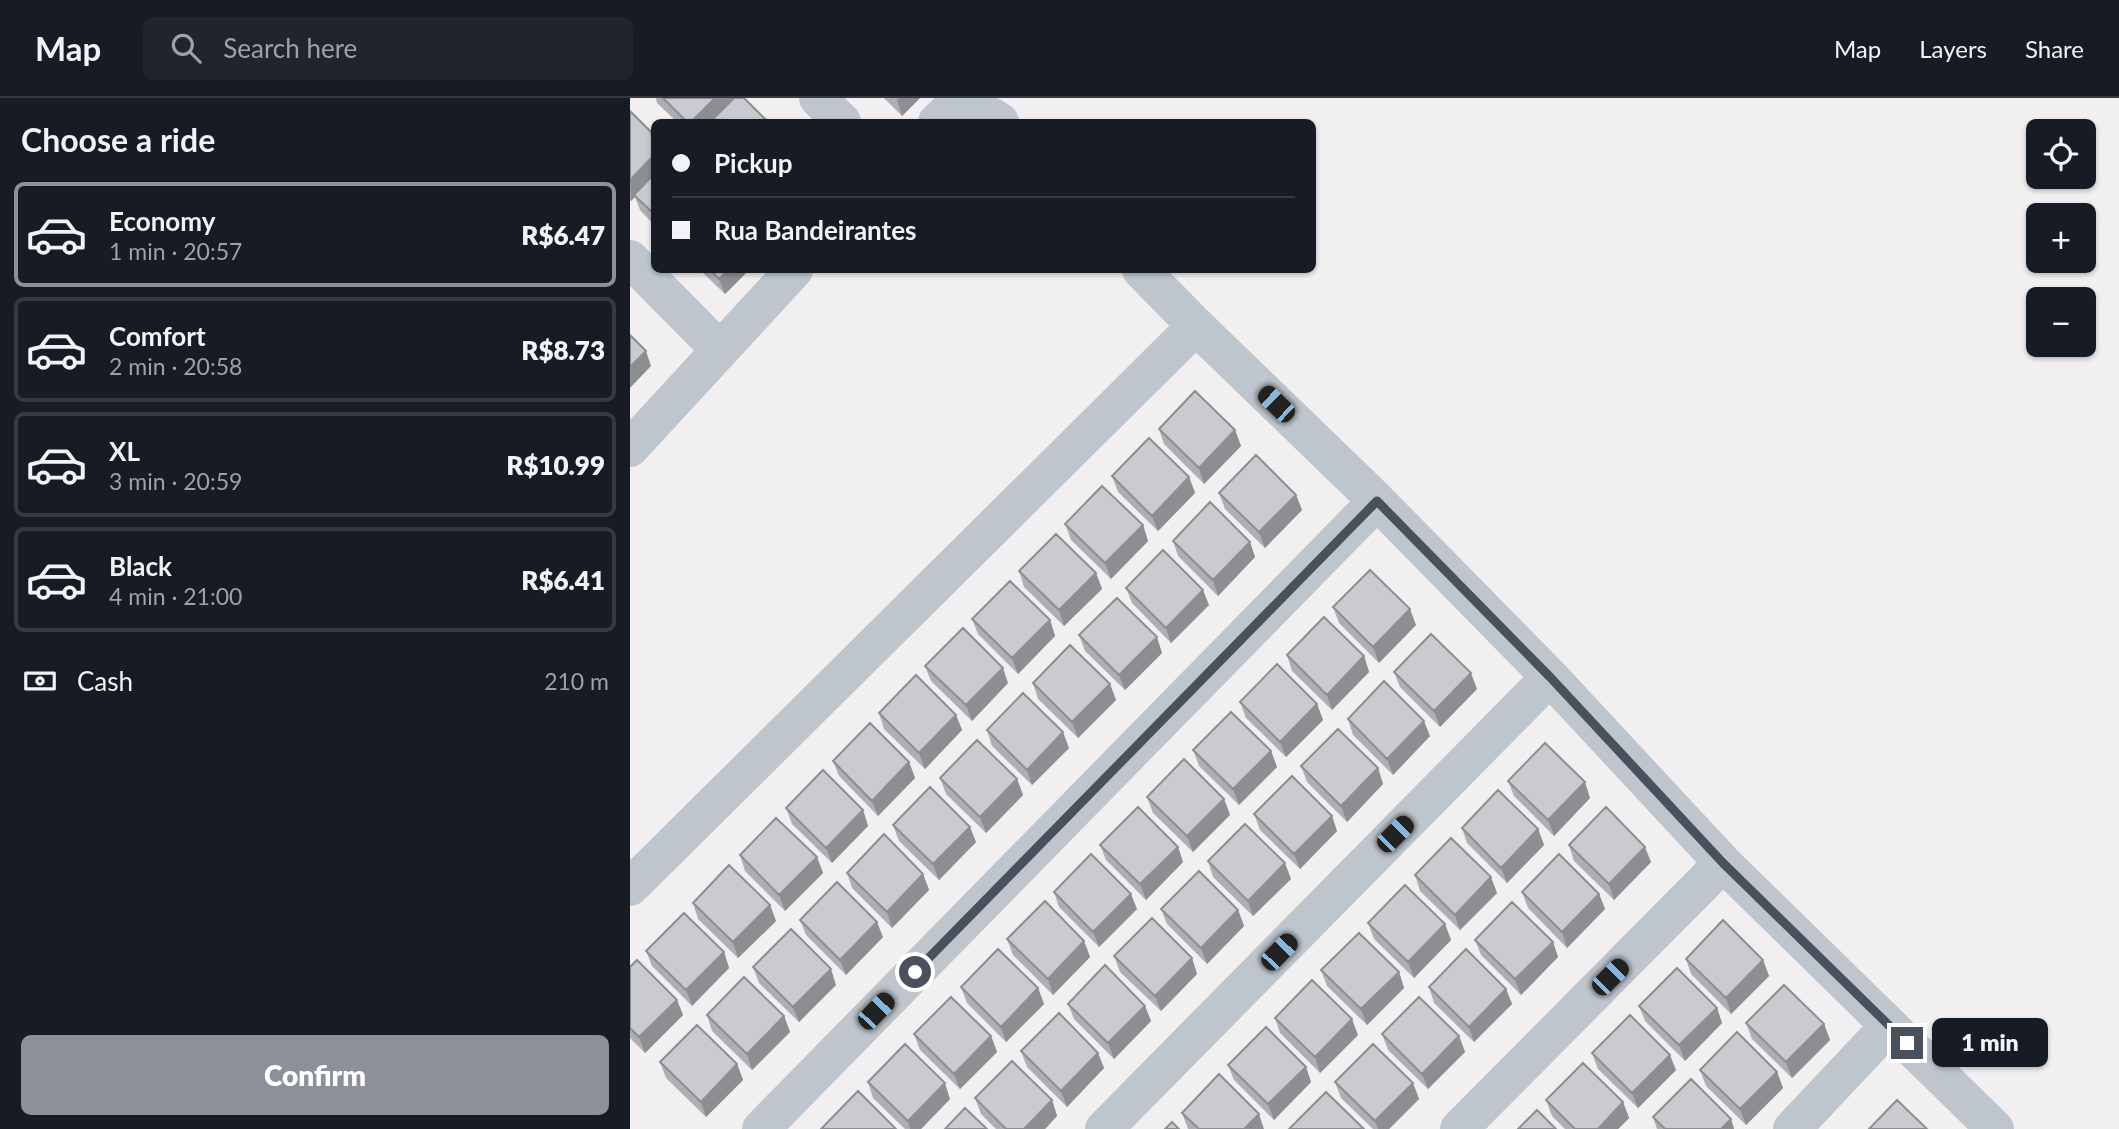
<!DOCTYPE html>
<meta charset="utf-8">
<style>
:root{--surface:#171b24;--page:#20242c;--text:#f1f3f6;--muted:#9ea1a6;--line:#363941;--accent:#8c9099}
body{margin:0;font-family:Lato,sans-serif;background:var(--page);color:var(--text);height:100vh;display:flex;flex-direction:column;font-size:26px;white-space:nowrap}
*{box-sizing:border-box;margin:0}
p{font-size:23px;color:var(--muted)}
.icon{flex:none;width:38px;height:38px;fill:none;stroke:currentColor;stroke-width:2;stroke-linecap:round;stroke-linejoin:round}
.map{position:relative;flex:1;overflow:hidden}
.drawer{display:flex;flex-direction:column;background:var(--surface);width:630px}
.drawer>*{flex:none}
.top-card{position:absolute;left:21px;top:21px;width:665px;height:154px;border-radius:10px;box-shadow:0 2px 5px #0004;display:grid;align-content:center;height:154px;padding:0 21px;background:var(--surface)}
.tools{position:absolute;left:1396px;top:21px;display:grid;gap:14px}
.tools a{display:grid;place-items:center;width:70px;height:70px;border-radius:10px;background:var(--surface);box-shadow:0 2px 5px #0004;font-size:35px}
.end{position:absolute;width:32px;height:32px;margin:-16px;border:9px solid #48515c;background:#fff;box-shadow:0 0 0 4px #fff}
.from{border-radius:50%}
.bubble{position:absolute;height:49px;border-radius:10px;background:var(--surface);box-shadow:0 2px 5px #0004;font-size:23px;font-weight:800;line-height:49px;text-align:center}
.car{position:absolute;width:21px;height:42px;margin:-21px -10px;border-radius:9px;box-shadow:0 0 5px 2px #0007;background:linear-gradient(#222 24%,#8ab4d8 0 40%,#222 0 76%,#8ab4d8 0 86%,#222 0)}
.top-card b{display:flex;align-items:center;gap:24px;height:66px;font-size:26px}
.top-card b+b{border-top:2px solid var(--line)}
.top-card i{width:18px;height:18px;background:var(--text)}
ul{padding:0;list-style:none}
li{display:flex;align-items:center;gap:21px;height:105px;margin:0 14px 10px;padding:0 7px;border:4px solid var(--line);border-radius:10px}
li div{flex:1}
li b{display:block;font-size:26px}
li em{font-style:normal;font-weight:800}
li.selected{border-color:var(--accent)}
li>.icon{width:63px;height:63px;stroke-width:1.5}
h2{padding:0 21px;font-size:32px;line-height:84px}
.pay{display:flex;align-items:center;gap:18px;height:77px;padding:0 21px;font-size:26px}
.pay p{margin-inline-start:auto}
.cta{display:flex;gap:14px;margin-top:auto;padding:14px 21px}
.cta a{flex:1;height:80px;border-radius:10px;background:var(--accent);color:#fff;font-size:28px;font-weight:800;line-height:80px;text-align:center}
header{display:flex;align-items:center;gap:42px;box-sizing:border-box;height:98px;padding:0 35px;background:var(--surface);border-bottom:2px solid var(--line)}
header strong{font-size:33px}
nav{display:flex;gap:38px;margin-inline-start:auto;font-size:24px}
.search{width:490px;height:63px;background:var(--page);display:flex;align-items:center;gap:18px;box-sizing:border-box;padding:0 24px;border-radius:10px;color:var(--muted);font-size:26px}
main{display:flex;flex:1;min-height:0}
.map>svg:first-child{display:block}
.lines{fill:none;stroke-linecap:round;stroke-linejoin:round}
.minor{stroke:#bec5cd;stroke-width:38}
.wall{fill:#adafb4}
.shaded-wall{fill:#8d8e92}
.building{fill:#c9cbd1;stroke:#8d8e92;stroke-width:2}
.route{stroke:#48515c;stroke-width:9}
</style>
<header>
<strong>Map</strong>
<div class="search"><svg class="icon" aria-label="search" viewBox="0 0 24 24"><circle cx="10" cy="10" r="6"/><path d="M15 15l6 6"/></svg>Search here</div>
<nav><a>Map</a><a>Layers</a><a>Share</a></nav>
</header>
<main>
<section class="drawer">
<h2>Choose a ride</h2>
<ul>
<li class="selected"><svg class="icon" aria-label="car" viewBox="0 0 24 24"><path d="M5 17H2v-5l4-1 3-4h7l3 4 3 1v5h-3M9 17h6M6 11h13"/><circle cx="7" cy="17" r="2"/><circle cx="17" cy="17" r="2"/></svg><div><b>Economy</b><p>1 min · 20:57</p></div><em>R$6.47</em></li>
<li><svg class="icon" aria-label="car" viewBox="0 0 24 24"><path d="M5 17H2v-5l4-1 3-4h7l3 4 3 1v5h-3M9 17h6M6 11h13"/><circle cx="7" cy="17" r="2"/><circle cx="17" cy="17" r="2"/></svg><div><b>Comfort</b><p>2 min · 20:58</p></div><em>R$8.73</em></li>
<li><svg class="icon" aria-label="car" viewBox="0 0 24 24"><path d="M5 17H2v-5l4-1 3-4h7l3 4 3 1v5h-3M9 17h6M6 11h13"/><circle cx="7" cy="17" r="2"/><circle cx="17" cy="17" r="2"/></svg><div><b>XL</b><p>3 min · 20:59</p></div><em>R$10.99</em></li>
<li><svg class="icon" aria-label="car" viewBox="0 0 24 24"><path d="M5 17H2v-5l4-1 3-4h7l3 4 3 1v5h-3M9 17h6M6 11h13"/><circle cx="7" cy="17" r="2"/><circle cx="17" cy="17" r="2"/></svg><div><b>Black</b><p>4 min · 21:00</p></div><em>R$6.41</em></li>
</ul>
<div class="pay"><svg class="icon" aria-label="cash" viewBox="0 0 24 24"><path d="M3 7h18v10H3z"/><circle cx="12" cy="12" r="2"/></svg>Cash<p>210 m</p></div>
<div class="cta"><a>Confirm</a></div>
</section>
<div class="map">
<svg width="1489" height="1031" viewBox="0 0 1489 1031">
<rect width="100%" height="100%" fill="#f1efef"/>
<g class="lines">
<path class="minor" d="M188,0l24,24
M307,24l15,-14c17,1 35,3 48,14
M0,161l90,91
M511,172l55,56 181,175 173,176 173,186 272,266
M0,350l164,-178
M0,789l566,-561
M131,1031l616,-628
M474,1031l446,-452
M829,1031l264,-266
M1162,1031l97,-103"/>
</g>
<path class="wall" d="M26,0h88l24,24h-91l-20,-19z
M254,0h36l-18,18z
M0,13l24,24v90l-14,-15 -5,-13 -4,4 -1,-1z
M70,172h49l-24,24z
M529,331l76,1 6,16 -37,38 -40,-40z
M482,378l77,1 6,16 -37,38 -40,-39z
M589,395l77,2 6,15 -37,38 -40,-39z
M435,426l78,1 5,16 -37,38 -40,-39z
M543,443l77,1 5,15 -37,39 -40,-40z
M389,473l77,2 6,16 -38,37 -40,-39z
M496,490l83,17 -38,38 -39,-40z
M703,509l83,18 -37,38 -40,-40z
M342,521l78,1 5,16 -37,38 -40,-40z
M449,537l83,18 -37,37 -40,-39z
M657,557l77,1 5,16 -37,38 -40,-39z
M295,568l83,17 -36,38 -41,-40z
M764,574l83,17 -37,38 -40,-40z
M403,585l77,1 6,16 -38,38 -40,-39z
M610,604l77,2 6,16 -37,37 -40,-39z
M249,615l77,2 6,15 -37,39 -41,-40z
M718,621l82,17 -37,39 -40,-40z
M357,632l82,18 -37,37 -40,-39z
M563,652l78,1 6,16 -38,38 -40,-39z
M203,663l76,1 6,16 -37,38 -39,-40z
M671,668l77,2 5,16 -36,38 -40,-40z
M310,680l77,1 6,16 -37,38 -40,-39z
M878,683l82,17 -36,38 -40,-40z
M517,699l77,2 6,16 -37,37 -40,-39z
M156,710l77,2 5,16 -36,37 -40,-39z
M624,716l78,2 5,15 -37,38 -40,-39z
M263,727l83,17 -37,38 -40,-39z
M832,730l76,1 6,16 -37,38 -40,-40z
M470,747l78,2 5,15 -37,38 -40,-40z
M939,747l82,17 -37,38 -40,-39z
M110,757l77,2 6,16 -38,38 -40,-40z
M578,763l83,18 -38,37 -40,-39z
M217,775l76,1 6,16 -37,38 -40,-40z
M785,777l82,18 -37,37 -40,-39z
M424,794l83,17 -38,38 -40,-40z
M892,794l77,2 6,15 -38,39 -39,-40z
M63,805l77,2 6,16 -38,37 -40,-39z
M531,811l77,1 6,16 -37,38 -40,-40z
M170,822l83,17 -37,38 -40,-40z
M738,825l77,1 6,16 -37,38 -40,-39z
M377,841l77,2 6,16 -37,38 -40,-40z
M845,842l78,2 5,15 -37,38 -40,-40z
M16,853l78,1 5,16 -37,38 -40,-40z
M484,858l78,2 5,16 -36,37 -41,-39z
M1056,861l77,1 6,16 -38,38 -40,-40z
M0,869l47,33 6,15 -38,38 -15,-15z
M123,869l83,18 -37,37 -40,-39z
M691,872l78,2 5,16 -37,37 -40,-39z
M331,889l77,1 6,16 -38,38 -39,-39z
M799,889l77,2 6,15 -38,38 -40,-39z
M438,906l77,2 6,15 -37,38 -40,-40z
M1009,908l78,2 5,15 -37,38 -40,-40z
M77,917l77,1 6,16 -38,38 -40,-39z
M645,920l83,17 -38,38 -40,-40z
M1116,925l78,1 6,16 -38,38 -40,-39z
M284,936l77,2 6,16 -37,37 -40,-39z
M752,936l77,2 6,16 -37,37 -40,-39z
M391,953l77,2 6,15 -37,39 -40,-40z
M962,955l84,17 -38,38 -40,-39z
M30,964l77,2 6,16 -37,37 -40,-39z
M598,967l78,2 5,15 -37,38 -40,-40z
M1070,972l77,2 6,16 -37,37 -40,-39z
M238,984l82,17 -29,30h-16l-32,-31z
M705,984l78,1 6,16 -30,30h-16l-32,-31z
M345,1000l77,2 5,16 -12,13h-49l-15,-15z
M916,1002l77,2 6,16 -11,11h-53l-13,-13z
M552,1015l82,16h-76z
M1023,1019l78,2 3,10h-77z"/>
<path class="shaded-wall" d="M85,0h19l-22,24h-21z
M269,0h21l-18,18 -5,-16z
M24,57v22l-23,24 -1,-21z
M98,172h21l-24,24 -6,-15z
M16,253l5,15 -21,22v-21z
M605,332l6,16 -37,38 -5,-16z
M559,379l6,16 -37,38 -6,-15z
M666,397l6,15 -37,38 -6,-16z
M513,427l5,16 -37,38 -6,-16z
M620,444l5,15 -37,39 -5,-16z
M466,475l6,16 -38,37 -5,-16z
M573,492l6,15 -38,38 -5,-15z
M780,511l6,16 -37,38 -6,-16z
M420,522l5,16 -37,38 -6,-16z
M527,539l5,16 -37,37 -6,-15z
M734,558l5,16 -37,38 -5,-15z
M373,570l5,15 -36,38 -6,-16z
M841,575l6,16 -37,38 -6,-16z
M480,586l6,16 -38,38 -6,-16z
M687,606l6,16 -37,37 -6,-15z
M326,617l6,15 -37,39 -6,-16z
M794,623l6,15 -37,39 -6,-16z
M433,634l6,16 -37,37 -5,-15z
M641,653l6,16 -38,38 -6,-16z
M279,664l6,16 -37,38 -6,-15z
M748,670l5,16 -36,38 -6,-16z
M387,681l6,16 -37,38 -6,-16z
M955,684l5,16 -36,38 -6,-16z
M594,701l6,16 -37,37 -6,-16z
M233,712l5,16 -36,37 -6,-15z
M702,718l5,15 -37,38 -6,-15z
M340,729l6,15 -37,38 -6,-16z
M908,731l6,16 -37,38 -6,-15z
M548,749l5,15 -37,38 -6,-16z
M1015,749l6,15 -37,38 -5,-16z
M187,759l6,16 -38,38 -6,-16z
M655,765l6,16 -38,37 -5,-15z
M293,776l6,16 -37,38 -5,-16z
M861,779l6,16 -37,37 -5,-15z
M501,796l6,15 -38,38 -6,-15z
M969,796l6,15 -38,39 -5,-16z
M140,807l6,16 -38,37 -5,-16z
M608,812l6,16 -37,38 -6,-16z
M247,824l6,15 -37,38 -6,-15z
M815,826l6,16 -37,38 -6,-16z
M454,843l6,16 -37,38 -5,-16z
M923,844l5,15 -37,38 -6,-16z
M94,854l5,16 -37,38 -6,-16z
M562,860l5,16 -36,37 -6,-15z
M1133,862l6,16 -38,38 -5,-16z
M201,871l5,16 -37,37 -6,-15z
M769,874l5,16 -37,37 -6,-16z
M408,890l6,16 -38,38 -5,-15z
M876,891l6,15 -38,38 -5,-15z
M47,902l6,15 -38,38 -6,-16z
M515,908l6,15 -37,38 -6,-16z
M1087,910l5,15 -37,38 -6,-16z
M154,918l6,16 -38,38 -5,-16z
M722,921l6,16 -38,38 -5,-16z
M1194,926l6,16 -38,38 -6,-16z
M361,938l6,16 -37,37 -6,-15z
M829,938l6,16 -37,37 -6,-15z
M468,955l6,15 -37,39 -6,-16z
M1040,957l6,15 -38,38 -6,-15z
M107,966l6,16 -37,37 -5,-15z
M676,969l5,15 -37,38 -6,-16z
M1147,974l6,16 -37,37 -6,-16z
M315,985l5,16 -29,30h-11l-2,-8z
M783,985l6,16 -30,30h-11l-3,-8z
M422,1002l5,16 -12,13h-21z
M993,1004l6,16 -11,11h-20z
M629,1016l5,15h-20z
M1101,1021l3,10h-13z"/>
<path class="building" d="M33,0h52l-24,24h-4z
M104,0h10l24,24h-58z
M0,13l24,24v20l-24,25z
M24,76v40l-20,-19z
M80,172h18l-9,9z
M0,237l16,16 -16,16z
M565,293l40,39 -36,38 -40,-39z
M519,340l40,39 -37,39 -40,-40z
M626,357l40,40 -37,37 -40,-39z
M472,388l41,39 -38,38 -40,-39z
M580,404l40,40 -37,38 -40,-39z
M426,436l40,39 -37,37 -40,-39z
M533,452l40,40 -37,38 -40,-40z
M740,472l40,39 -37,38 -40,-40z
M380,483l40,39 -38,38 -40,-39z
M487,500l40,39 -38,38 -40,-40z
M694,519l40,39 -37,39 -40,-40z
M333,530l40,40 -37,37 -41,-39z
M801,536l40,39 -37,38 -40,-39z
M440,547l40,39 -38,38 -39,-39z
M647,566l40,40 -37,38 -40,-40z
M286,577l40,40 -37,38 -40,-40z
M754,583l40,40 -37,38 -39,-40z
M393,595l40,39 -36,38 -40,-40z
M601,614l40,39 -38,38 -40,-39z
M240,625l39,39 -37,39 -39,-40z
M708,631l40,39 -37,38 -40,-40z
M347,642l40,39 -37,38 -40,-39z
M915,645l40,39 -37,38 -40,-39z
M554,661l40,40 -37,37 -40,-39z
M193,672l40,40 -37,38 -40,-40z
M662,678l40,40 -38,38 -40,-40z
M300,689l40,40 -37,37 -40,-39z
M868,692l40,39 -37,39 -39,-40z
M508,709l40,40 -38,37 -40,-39z
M976,709l39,40 -36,37 -40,-39z
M146,720l41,39 -38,38 -39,-40z
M615,726l40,39 -37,38 -40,-40z
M254,736l39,40 -36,38 -40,-39z
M821,740l40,39 -36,38 -40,-40z
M461,756l40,40 -38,38 -39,-40z
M929,756l40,40 -37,38 -40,-40z
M99,767l41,40 -37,37 -40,-39z
M569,773l39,39 -37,38 -40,-39z
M207,784l40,40 -37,38 -40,-40z
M775,787l40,39 -37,38 -40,-39z
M415,803l39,40 -36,38 -41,-40z
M882,804l41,40 -38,37 -40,-39z
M54,815l40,39 -38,38 -40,-39z
M522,820l40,40 -37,38 -41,-40z
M1093,822l40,40 -37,38 -40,-39z
M161,831l40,40 -38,38 -40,-40z
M729,835l40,39 -38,37 -40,-39z
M368,851l40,39 -37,39 -40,-40z
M836,851l40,40 -37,38 -40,-40z
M7,862l40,40 -38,37 -9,-9v-61z
M475,867l40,41 -37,37 -40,-39z
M1047,870l40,40 -38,37 -40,-39z
M114,879l40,39 -37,38 -40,-39z
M682,882l40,39 -37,38 -40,-39z
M1154,887l40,39 -38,38 -40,-39z
M321,899l40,39 -37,38 -40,-40z
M789,899l40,39 -37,38 -40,-40z
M429,915l39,40 -37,38 -40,-40z
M1000,917l40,40 -38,38 -40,-40z
M67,927l40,39 -36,38 -41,-40z
M636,929l40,40 -38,37 -40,-39z
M1107,934l40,40 -37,37 -40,-39z
M275,946l40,39 -37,38 -40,-39z
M743,946l40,39 -38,38 -40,-39z
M382,963l40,39 -28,29h-18l-31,-31z
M953,965l40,39 -25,27h-23l-29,-29z
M589,976l40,40 -15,15h-45l-17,-16z
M1061,981l40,40 -10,10h-56l-12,-12z
M228,993l38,38h-75z
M696,994l38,37h-75z
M1267,1002l30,29h-58z
M335,1010l22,21h-42z
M907,1012l19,19h-38z
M542,1024l7,7h-14z"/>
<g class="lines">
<path class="route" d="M285,874l462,-471 173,176 173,186 184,180"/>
</g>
</svg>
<div class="tools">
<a><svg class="icon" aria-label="locate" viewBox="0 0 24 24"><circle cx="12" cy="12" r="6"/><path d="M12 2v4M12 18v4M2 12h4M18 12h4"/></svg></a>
<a>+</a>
<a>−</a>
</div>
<i class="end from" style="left:285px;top:874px"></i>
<i class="end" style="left:1277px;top:945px"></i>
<div class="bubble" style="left:1302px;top:920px;width:116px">1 min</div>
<i class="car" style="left:646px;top:306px;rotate:314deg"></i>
<i class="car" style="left:765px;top:736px;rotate:45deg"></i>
<i class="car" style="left:649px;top:854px;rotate:44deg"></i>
<i class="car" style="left:980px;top:879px;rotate:45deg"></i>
<i class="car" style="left:246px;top:913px;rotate:44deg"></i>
<div class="top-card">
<b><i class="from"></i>Pickup</b>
<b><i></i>Rua Bandeirantes</b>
</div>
</div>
</main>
